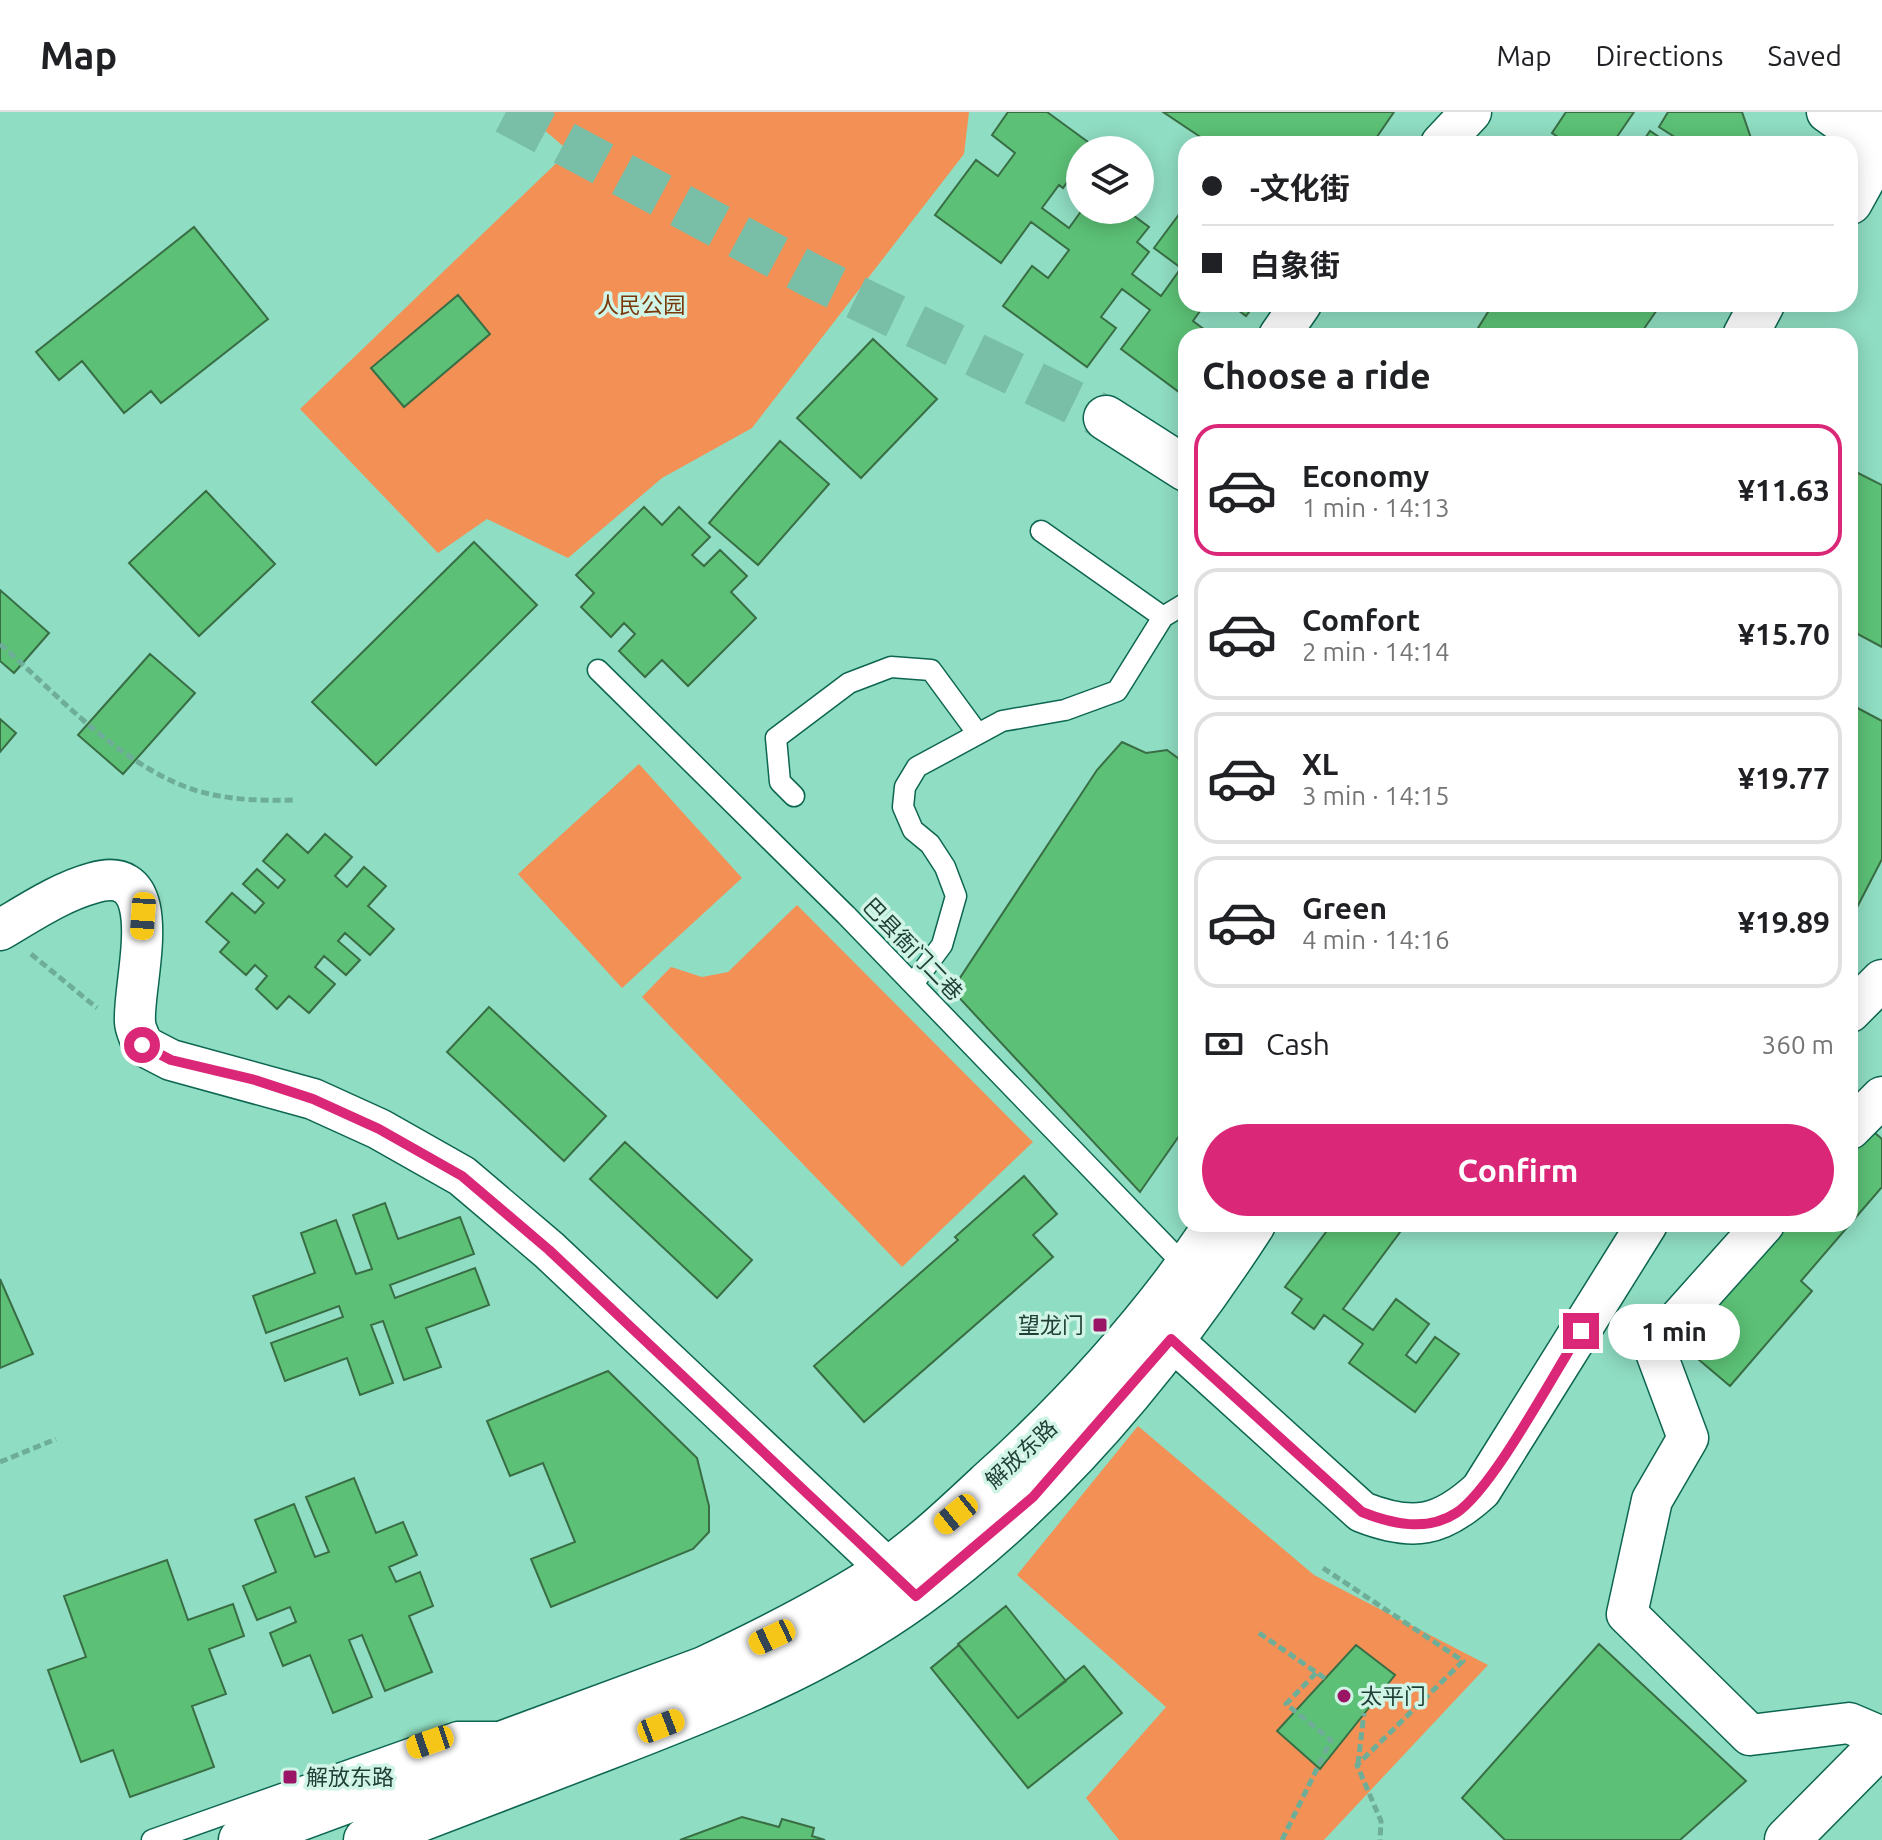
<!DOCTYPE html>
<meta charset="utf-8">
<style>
:root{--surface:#fff;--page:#f2f2f2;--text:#202124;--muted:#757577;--line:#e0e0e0;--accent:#db2777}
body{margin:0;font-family:Ubuntu,"Noto Sans SC",sans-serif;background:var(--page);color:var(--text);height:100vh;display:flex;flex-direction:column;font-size:30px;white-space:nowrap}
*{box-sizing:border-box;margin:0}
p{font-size:26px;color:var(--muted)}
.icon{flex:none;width:44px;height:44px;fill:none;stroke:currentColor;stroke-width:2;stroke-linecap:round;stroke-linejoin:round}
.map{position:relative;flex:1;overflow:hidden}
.drawer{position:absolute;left:1178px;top:216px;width:680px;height:904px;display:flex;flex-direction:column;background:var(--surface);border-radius:24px;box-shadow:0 4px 20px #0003}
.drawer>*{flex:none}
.top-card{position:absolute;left:1178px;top:24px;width:680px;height:176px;border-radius:24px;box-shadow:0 4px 20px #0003;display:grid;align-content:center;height:176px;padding:0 24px;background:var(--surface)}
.buttons{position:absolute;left:1066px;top:24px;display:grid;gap:16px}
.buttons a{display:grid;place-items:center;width:88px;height:88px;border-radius:50%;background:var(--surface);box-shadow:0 4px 20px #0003;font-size:40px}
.end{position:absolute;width:36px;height:36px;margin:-18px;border:10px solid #db2777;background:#fff;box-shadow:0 0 0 4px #fff}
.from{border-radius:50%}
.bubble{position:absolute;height:56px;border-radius:28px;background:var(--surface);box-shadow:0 4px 20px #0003;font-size:26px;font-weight:700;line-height:56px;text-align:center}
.car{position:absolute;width:24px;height:48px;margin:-24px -12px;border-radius:10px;box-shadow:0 0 6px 2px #0007;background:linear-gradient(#f5c518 24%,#345 0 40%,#f5c518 0 76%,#345 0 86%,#f5c518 0)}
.top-card b{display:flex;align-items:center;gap:28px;height:76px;font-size:30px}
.top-card b+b{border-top:2px solid var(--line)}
.top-card i{width:20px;height:20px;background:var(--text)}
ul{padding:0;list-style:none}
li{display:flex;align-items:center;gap:24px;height:132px;margin:0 16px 12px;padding:0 8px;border:4px solid var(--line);border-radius:24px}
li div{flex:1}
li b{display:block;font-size:30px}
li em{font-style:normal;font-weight:700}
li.active{border-color:var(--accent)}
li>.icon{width:72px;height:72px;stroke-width:1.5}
h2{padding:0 24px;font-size:36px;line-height:96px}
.pay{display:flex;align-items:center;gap:20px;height:88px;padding:0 24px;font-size:30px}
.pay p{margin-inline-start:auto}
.action{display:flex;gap:16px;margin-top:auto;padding:16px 24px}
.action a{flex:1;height:92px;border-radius:48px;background:var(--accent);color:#fff;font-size:32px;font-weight:700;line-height:92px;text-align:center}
header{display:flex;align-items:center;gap:48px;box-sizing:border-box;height:112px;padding:0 40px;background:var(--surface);border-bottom:2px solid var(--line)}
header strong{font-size:38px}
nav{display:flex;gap:44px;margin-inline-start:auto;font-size:28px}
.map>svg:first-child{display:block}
.green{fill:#f39056}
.building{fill:#5cc176;stroke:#396e45;stroke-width:2}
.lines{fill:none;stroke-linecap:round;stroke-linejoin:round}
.secondary-tunnel{stroke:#79bea6;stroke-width:44;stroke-dasharray:44 22;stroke-linecap:butt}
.lane-casing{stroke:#0d6650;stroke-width:23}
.street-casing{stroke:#0d6650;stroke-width:43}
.secondary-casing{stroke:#0d6650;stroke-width:47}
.primary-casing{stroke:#0d6650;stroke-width:47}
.path{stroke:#6eae98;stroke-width:5;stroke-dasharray:8 4;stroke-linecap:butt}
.lane{stroke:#fff;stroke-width:20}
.street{stroke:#fff;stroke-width:40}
.secondary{stroke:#fff;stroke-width:44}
.primary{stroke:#fff;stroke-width:44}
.route{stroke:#db2777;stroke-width:10}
.poi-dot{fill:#9b1567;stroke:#d0f5e7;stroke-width:3}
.labels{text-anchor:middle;stroke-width:7;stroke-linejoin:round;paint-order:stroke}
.park-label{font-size:22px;fill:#78380a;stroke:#d0f5e7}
.street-label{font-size:22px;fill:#204036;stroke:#d0f5e7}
.poi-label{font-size:22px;fill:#204036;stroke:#d0f5e7;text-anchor:start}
</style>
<header>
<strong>Map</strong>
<nav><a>Map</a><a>Directions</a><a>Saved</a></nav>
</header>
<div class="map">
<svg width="1882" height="1728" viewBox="0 0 1882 1728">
<rect width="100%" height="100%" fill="#8fddc2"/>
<path class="green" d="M523,0h446l-5,42 -212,274 -90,50 -94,80 -81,-39 -49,34 -138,-144 269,-258z
M639,652l103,114 -120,110 -104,-114z
M797,793l236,237 -131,125 -260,-270 29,-30 31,10 26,-5z
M1138,1314l176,149 174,90 -164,175h-205l-33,-42 80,-91 -149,-132z"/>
<path class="building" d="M1008,0h39l52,38h-19v23l-4,-3 -13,18 -4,-3 -17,23 27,20 13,-18h10l8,5 3,-5h23l23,17 -12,15 12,10 -17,22 29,22 20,-28 -27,-20 29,-39 3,2v93h19l-12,17 20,15h-27v47l-7,9 -58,-43 29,-39 -28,-21 -21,28 15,11 -29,39 -84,-61 29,-40 16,12 21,-28 -38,-28 -30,41 -66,-48 41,-55 22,16 17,-23 -23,-18z
M1163,0h231l-22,32h-161z
M1566,0h68l-22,32h-44l-16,-11z
M1668,0h74l11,32h-112l9,-13 18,12 5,-7 -14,-9z
M194,115l74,92 -107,84 -10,-12 -27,22 -42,-52 -23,19 -23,-28z
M458,183l32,39 -86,73 -33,-39z
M1230,192h25l-9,12z
M1493,192l33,3 2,-3h82l5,4 2,-4h44l-22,32h-166z
M873,227l64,60 -76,79 -64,-60z
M780,329l49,43 -71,81 -49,-42z
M1850,357l32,16v162l-32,-17z
M206,379l69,73 -76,72 -70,-73z
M644,395l18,18 17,-18 31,30 -18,18 12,11 16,-16 27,26 -16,16 25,26 -68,68 -26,-26 -17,17 -26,-26 16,-17 -11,-11 -13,14 -30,-30 13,-14 -18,-18z
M474,430l63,63 -161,160 -64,-63z
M0,478l49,43 -35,40 -14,-12z
M150,542l45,39 -72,81 -45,-39z
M1850,592l32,17v138l-32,62z
M0,607l16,14 -16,19z
M1122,630l24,11 21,-3 19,14v362l-46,66 -188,-202 145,-220z
M287,722l21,19 17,-19 27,23 -17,19 12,11 17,-20 22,19 -18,20 26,23 -24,26 -25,-22 -7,8 22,19 -14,15 -22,-19 -9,11 20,17 -26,29 -20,-17 -12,13 -21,-20 11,-13 -12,-11 -9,10 -26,-23 9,-10 -23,-20 26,-29 23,20 9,-10 -21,-19 14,-15 21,19 7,-8 -22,-19z
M489,895l117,109 -42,45 -117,-109z
M1867,1014l15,13v48l-81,94 11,10 -82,95 -51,-43 103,-119h68v-78z
M625,1030l127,118 -35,38 -127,-119z
M1024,1064l33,38 -24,21 20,22 -189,165 -50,-56 144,-126 -3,-3z
M385,1091l13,36 62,-22 14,37 -84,31 5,13 80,-30 14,37 -63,23 15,39 -37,13 -21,-59 -12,4 22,58 -33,12 -13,-37 -62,23 -14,-38 72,-26 -4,-11 -73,27 -13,-37 62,-23 -14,-40 35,-13 20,54 16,-5 -19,-54z
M1332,1112h74l-63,85 30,21 23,-31 33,25 -23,31 10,8 19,-26 24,17 -44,58 -66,-49 14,-19 -39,-29 -10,14 -22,-16 10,-14 -17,-12z
M0,1167l33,75 -33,14z
M608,1259l89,87 12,48v26l-16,17 -142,58 -20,-48 44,-17 -32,-79 -33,13 -23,-55z
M354,1366l22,55 27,-11 14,33 -28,12 7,15 24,-10 13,34 -24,10 23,56 -47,19 -23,-56 -13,5 23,57 -39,16 -23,-58 -27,11 -13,-33 26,-11 -6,-15 -33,13 -14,-34 33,-14 -21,-52 39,-16 21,53 14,-5 -23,-55z
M167,1448l21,60 45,-16 11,32 -35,13 17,45 -34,12 22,61 -84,30 -17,-47 -32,12 -33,-92 38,-13 -22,-61z
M1006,1494l60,75 -48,37 -60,-74z
M1599,1532l147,137 -66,59h-175l-43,-42z
M959,1533l59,73 66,-52 38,47 -94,75 -97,-120z
M1356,1533l39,30 -75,94 -43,-38z
M742,1705l37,10 3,-8 32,9 -2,8 13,4h-145z"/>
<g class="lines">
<path class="secondary-tunnel" d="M506,0l308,165 292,141"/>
<defs>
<path id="lane" d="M1041,419l122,86
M598,558l248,245 341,353
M794,684l-14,-14 -4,-44 73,-55 42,-16 40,3 47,64
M913,872l29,-39 14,-49 -11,-29 -15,-23 -17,-14 -10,-23 2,-20 12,-20 85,-46 63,-11 52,-19 46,-74 23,-14
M152,1728l305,-108h38"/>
<path id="street" d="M1827,0l52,37
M1441,32l30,-32
M1279,224l22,-32
M0,818c29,-17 60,-38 93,-47 78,-23 39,101 42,139 0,7 5,15 7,23l29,15 142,39 66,30 83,47 87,74 361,340
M1850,900l32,-32
M1850,1017l32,-32
M1764,1112l-110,123 34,91 -36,62 -25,114 123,121 99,-12 33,14
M1171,1227l191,173c51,20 79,15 119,-22l166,-266"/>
<path id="secondary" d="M1849,32l18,-32
M1850,90l32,-58
M1745,224l17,-32
M1106,306l80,51
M241,1728l463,-171c62,-29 124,-60 182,-98 36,-25 70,-57 102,-87 87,-78 164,-163 229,-260
M366,1728c79,-30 158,-61 237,-91 109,-42 219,-85 314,-154 135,-98 246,-232 336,-371"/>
<path id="primary" d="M1787,1728l95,-96"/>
</defs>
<use href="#lane" class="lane-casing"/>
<use href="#street" class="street-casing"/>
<use href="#secondary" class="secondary-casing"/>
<use href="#primary" class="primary-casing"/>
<path class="path" d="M0,532c57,50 114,115 186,143 34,13 74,14 110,13
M31,842l66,54
M0,1350l56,-23
M1323,1456l140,93 -106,104 24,56 -1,19
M1259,1521l67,46
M1358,1652l6,-51
M1282,1728l49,-100 -45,-36 30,-31"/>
<use href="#lane" class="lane"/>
<use href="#street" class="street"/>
<use href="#secondary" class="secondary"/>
<use href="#primary" class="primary"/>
</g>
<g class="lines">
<path class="route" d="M142,933l29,15 84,20 58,19 66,30 83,47 87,74 367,346 117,-99 138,-158 191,173c30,12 65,20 94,1 37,-24 98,-140 125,-182"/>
</g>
<g class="poi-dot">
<rect x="1092" y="1205" width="16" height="16" rx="4"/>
<circle cx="1344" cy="1584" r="8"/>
<rect x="282" y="1657" width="16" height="16" rx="4"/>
</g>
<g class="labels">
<g class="park-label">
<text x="641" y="201">人民公园</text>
</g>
<g class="street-label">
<text transform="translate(913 837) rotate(46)" y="8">巴县衙门二巷</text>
<text transform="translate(1021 1342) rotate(-43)" y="8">解放东路</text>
</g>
<g class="poi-label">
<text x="1084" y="1221" text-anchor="end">望龙门</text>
<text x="1360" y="1592">太平门</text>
<text x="306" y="1673">解放东路</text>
</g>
</g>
</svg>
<div class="buttons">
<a><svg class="icon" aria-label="layers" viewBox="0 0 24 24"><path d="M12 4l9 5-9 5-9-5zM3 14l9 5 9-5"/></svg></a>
</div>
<i class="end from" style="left:142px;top:933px"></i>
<i class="end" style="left:1581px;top:1219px"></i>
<div class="bubble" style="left:1608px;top:1192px;width:132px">1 min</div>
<i class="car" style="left:143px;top:804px;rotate:184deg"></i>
<i class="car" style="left:956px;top:1402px;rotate:231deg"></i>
<i class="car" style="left:772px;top:1525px;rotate:245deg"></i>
<i class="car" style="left:661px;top:1614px;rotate:69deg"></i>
<i class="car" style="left:430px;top:1630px;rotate:251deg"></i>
<div class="top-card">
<b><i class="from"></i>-文化街</b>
<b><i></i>白象街</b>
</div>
<section class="drawer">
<h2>Choose a ride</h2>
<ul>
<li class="active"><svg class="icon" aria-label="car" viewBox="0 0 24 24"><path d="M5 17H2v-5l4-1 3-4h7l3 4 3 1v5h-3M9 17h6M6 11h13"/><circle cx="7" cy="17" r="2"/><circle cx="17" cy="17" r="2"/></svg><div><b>Economy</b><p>1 min · 14:13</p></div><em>¥11.63</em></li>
<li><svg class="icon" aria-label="car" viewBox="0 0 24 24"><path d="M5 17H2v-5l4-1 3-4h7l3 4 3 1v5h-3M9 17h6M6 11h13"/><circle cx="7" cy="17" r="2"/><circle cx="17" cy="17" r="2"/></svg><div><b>Comfort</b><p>2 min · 14:14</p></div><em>¥15.70</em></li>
<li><svg class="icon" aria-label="car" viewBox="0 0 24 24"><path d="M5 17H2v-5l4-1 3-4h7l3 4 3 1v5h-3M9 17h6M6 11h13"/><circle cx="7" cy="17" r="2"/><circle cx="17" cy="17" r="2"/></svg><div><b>XL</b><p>3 min · 14:15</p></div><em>¥19.77</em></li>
<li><svg class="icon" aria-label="car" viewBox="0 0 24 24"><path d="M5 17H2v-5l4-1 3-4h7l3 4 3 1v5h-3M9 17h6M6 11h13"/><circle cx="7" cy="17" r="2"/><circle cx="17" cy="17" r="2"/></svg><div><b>Green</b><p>4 min · 14:16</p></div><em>¥19.89</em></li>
</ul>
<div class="pay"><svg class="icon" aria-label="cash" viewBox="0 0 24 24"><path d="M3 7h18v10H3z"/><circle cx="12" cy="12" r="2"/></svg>Cash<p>360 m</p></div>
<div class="action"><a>Confirm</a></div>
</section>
</div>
